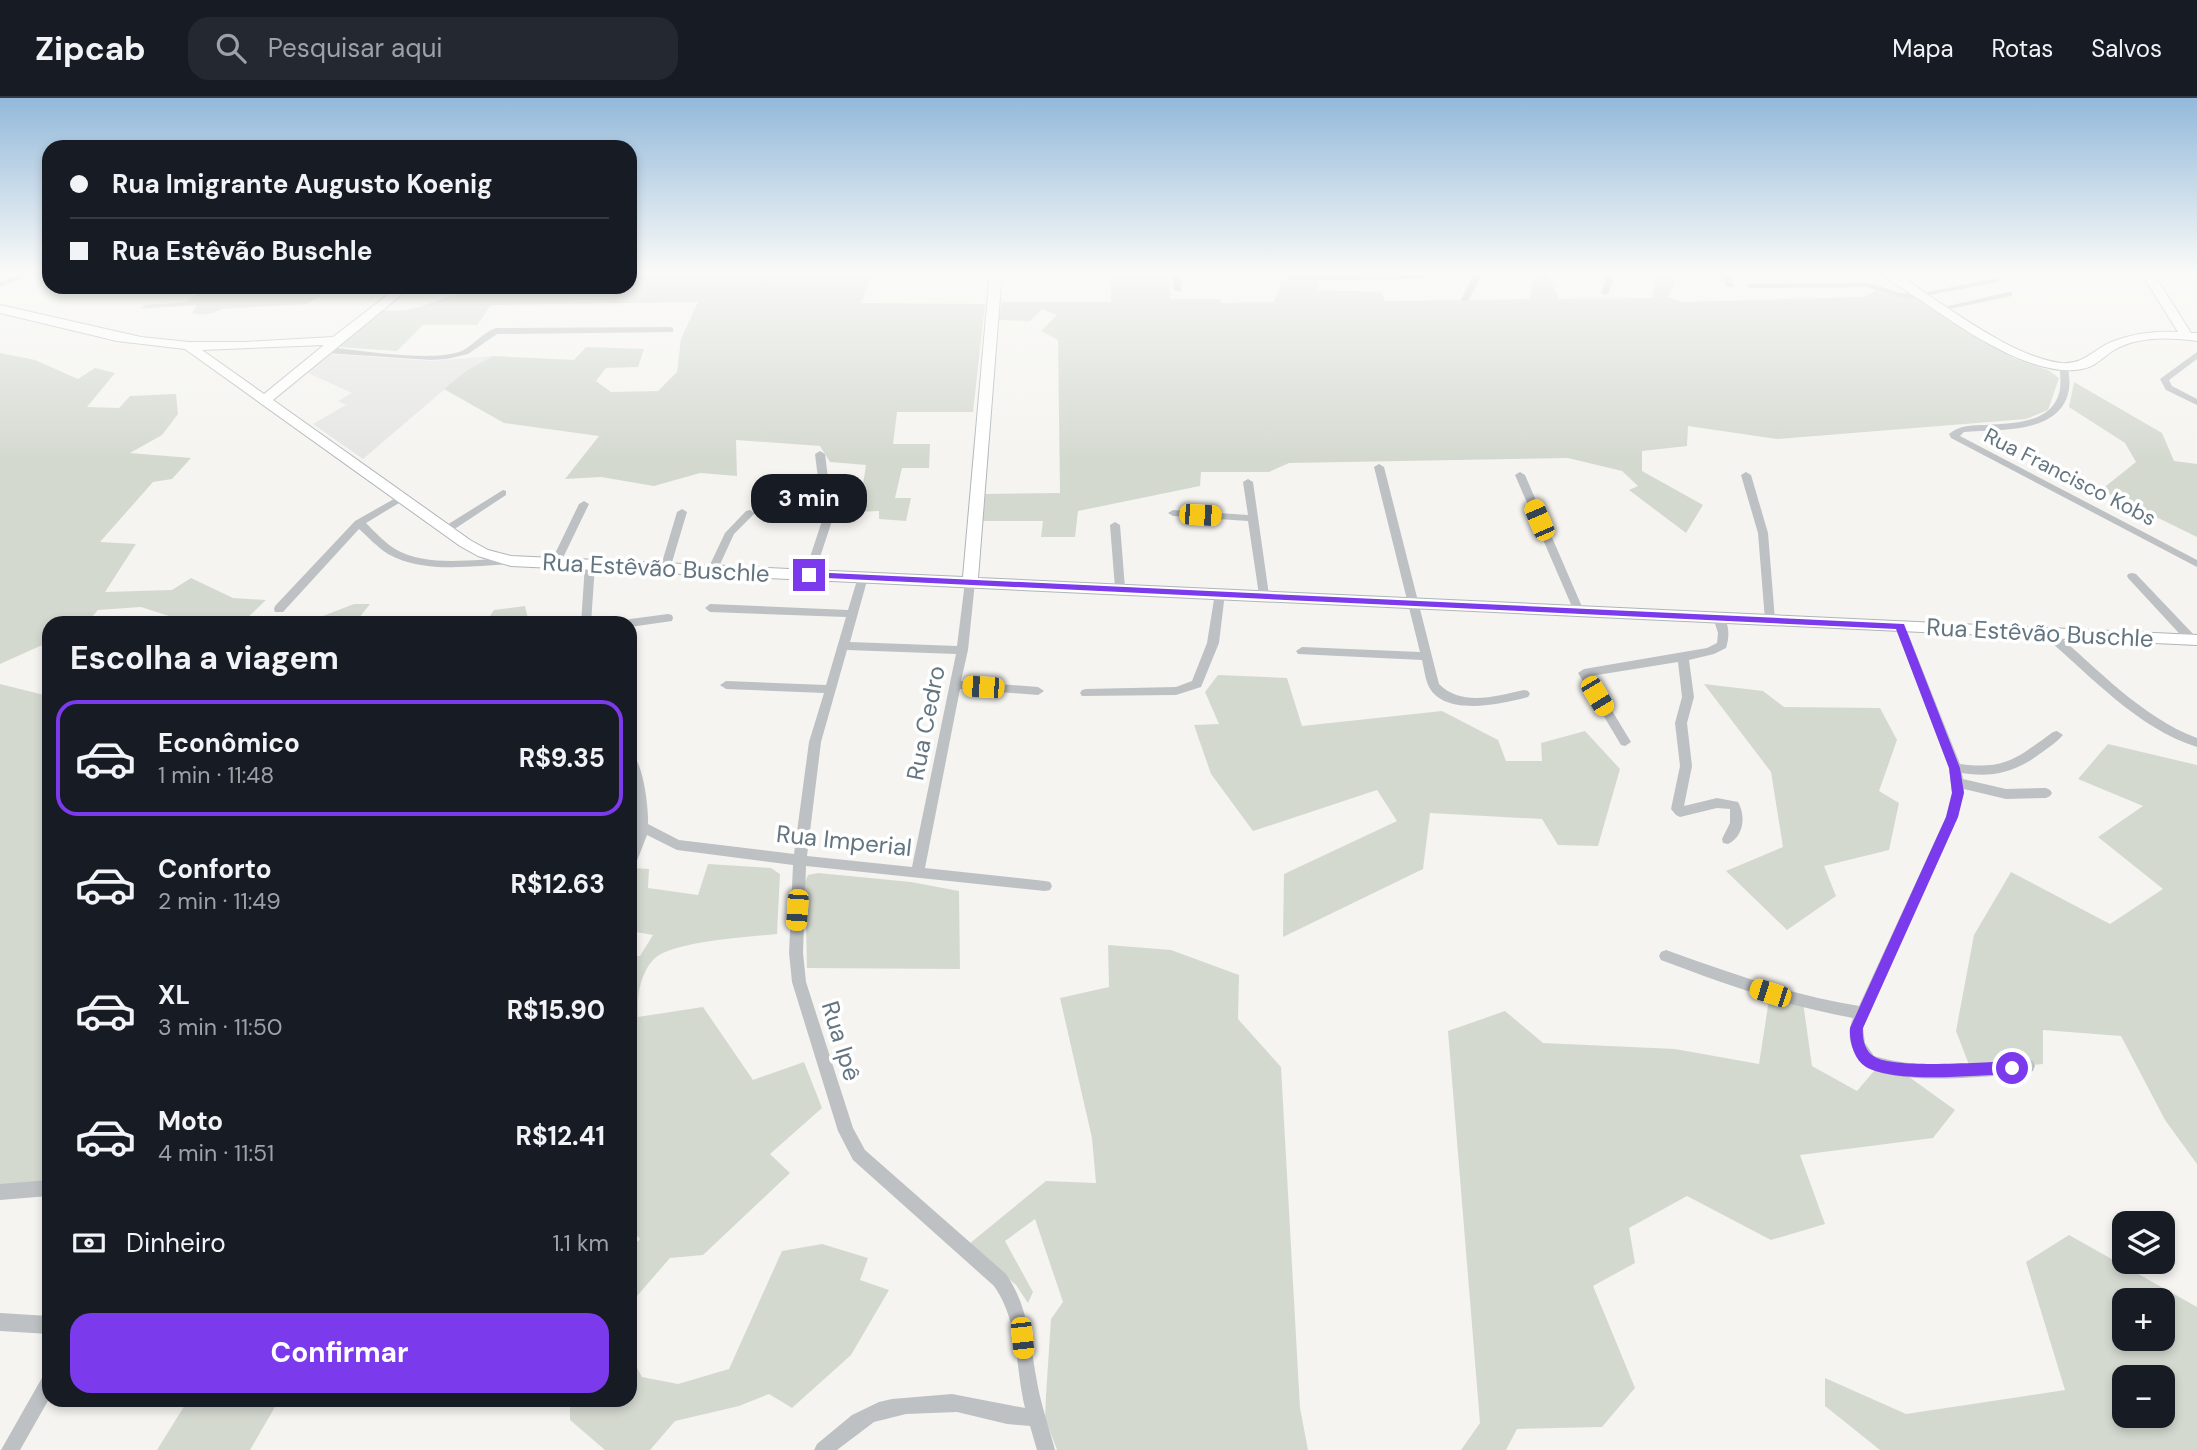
<!DOCTYPE html>
<html lang="pt">
<meta charset="utf-8">
<style>
:root{--surface:#171b24;--page:#242831;--text:#f1f3f6;--muted:#9ea1a6;--line:#363941;--accent:#7c3aed}
body{margin:0;font-family:"DM Sans",sans-serif;background:var(--page);color:var(--text);height:100vh;display:flex;flex-direction:column;font-size:26px;white-space:nowrap}
*{box-sizing:border-box;margin:0}
p{font-size:23px;color:var(--muted)}
.icon{flex:none;width:38px;height:38px;fill:none;stroke:currentColor;stroke-width:2;stroke-linecap:round;stroke-linejoin:round}
.map{position:relative;flex:1;overflow:hidden}
.sheet{position:absolute;left:42px;top:518px;width:595px;height:791px;display:flex;flex-direction:column;background:var(--surface);border-radius:21px;box-shadow:0 4px 10px #0003}
.sheet>*{flex:none}
.banner{position:absolute;left:42px;top:42px;width:595px;height:154px;border-radius:21px;box-shadow:0 4px 10px #0003;display:grid;align-content:center;height:154px;padding:0 28px;background:var(--surface)}
.controls{position:absolute;left:2112px;top:1113px;display:grid;gap:14px}
.controls a{display:grid;place-items:center;width:63px;height:63px;border-radius:14px;background:var(--surface);box-shadow:0 4px 10px #0003;font-size:35px}
.end{position:absolute;width:32px;height:32px;margin:-16px;border:9px solid #7c3aed;background:#fff;box-shadow:0 0 0 4px #fff}
.from{border-radius:50%}
.bubble{position:absolute;height:49px;border-radius:21px;background:var(--surface);box-shadow:0 4px 10px #0003;font-size:23px;font-weight:700;line-height:49px;text-align:center}
.car{position:absolute;width:21px;height:42px;margin:-21px -10px;border-radius:9px;box-shadow:0 0 5px 2px #0007;background:linear-gradient(#f5c518 24%,#345 0 40%,#f5c518 0 76%,#345 0 86%,#f5c518 0)}
.banner b{display:flex;align-items:center;gap:24px;height:66px;font-size:26px}
.banner b+b{border-top:2px solid var(--line)}
.banner i{width:18px;height:18px;background:var(--text)}
ul{padding:0;list-style:none}
li{display:flex;align-items:center;gap:21px;height:116px;margin:0 14px 10px;padding:0 14px;border:4px solid transparent;border-radius:21px}
li div{flex:1}
li b{display:block;font-size:26px}
li em{font-style:normal;font-weight:700}
li.on{border-color:var(--accent)}
li>.icon{width:63px;height:63px;stroke-width:1.5}
h2{padding:0 28px;font-size:32px;line-height:84px}
.pay{display:flex;align-items:center;gap:18px;height:77px;padding:0 28px;font-size:26px}
.pay p{margin-inline-start:auto}
.primary-button{display:flex;gap:14px;margin-top:auto;padding:14px 28px}
.primary-button a{flex:1;height:80px;border-radius:21px;background:var(--accent);color:#fff;font-size:28px;font-weight:700;line-height:80px;text-align:center}
header{display:flex;align-items:center;gap:42px;box-sizing:border-box;height:98px;padding:0 35px;background:var(--surface);border-bottom:2px solid var(--line)}
header strong{font-size:33px}
nav{display:flex;gap:38px;margin-inline-start:auto;font-size:24px}
.search{width:490px;height:63px;background:var(--page);display:flex;align-items:center;gap:18px;box-sizing:border-box;padding:0 24px;border-radius:21px;color:var(--muted);font-size:26px}
.map>svg:first-child{display:block}
.built{fill:#e5e6e4}
.green{fill:#d4d9d0;fill-rule:evenodd}
.lines{fill:none;stroke-linecap:round;stroke-linejoin:round}
.secondary-casing{stroke:#afb5b9;stroke-width:2}
.street{fill:#bdc1c4;fill-rule:evenodd}
.secondary{fill:#fff;fill-rule:evenodd}
.route{fill:#7c3aed}
.labels{text-anchor:middle;stroke-width:7;stroke-linejoin:round;paint-order:stroke}
.far-street-label{font-size:21px;fill:#637581;stroke:#fff}
.street-label{font-size:24px;fill:#637581;stroke:#fff}
</style>
<header>
<strong>Zipcab</strong>
<div class="search"><svg class="icon" aria-label="search" viewBox="0 0 24 24"><circle cx="10" cy="10" r="6"/><path d="M15 15l6 6"/></svg>Pesquisar aqui</div>
<nav><a>Mapa</a><a>Rotas</a><a>Salvos</a></nav>
</header>
<div class="map">
<svg width="2197" height="1352" viewBox="0 0 2197 1352">
<rect width="100%" height="100%" fill="#f5f4f0"/>
<path class="built" d="M330,256l102,7 61,-5 -26,14 -104,89 -50,-35 33,-19 -8,-4 14,-8 -44,-20z"/>
<path class="green" d="M630,173h360l-1,3 -116,-1 -12,30 124,1 -12,108h-76l-4,32h37l-1,24h-27l-7,30h16l-5,23 -27,-2v-8l-44,2 -6,-8 5,-5 27,-3 5,-32 -36,-3 -10,-16 -84,-6 1,36 -37,-3 -46,13 -53,-9 -36,2 34,-43 -95,-13 -60,-34 23,-19 26,-14 81,4 12,-13 58,2 -6,18 -32,1 -10,13 15,11 47,-1 19,-19 4,-33 17,-37 -207,3 -14,20h-54l-26,26 -58,-4 41,-37c35,3 40,-5 71,-14 18,-5 25,3 42,-9h137z
M1110,173h58l2,28h50l2,4 52,-1 8,-21h35l1,9 63,2 4,9 145,-2 4,-23 14,-1 11,24 94,-1 2,-25 21,10 -9,14 14,5 184,-5 13,-8 40,9 95,60 35,12 11,8 -11,32 -22,9 -249,20 -89,-13 -1,20 -45,5v20l61,34 -17,28 -57,-43 9,-4 -16,-15 -54,-13 -279,5 -20,9h-68l-1,14 -122,25 -3,26h-34l2,-16h-60l2,-27 75,-1 -2,-153 -17,-9 16,-16 -15,-6 -12,12 -32,-1 4,-18h109z
M205,189h150l-22,1 -26,16 -85,5c-10,5 -18,7 -30,4l5,-8 -57,4 4,-4 43,-3z
M0,255l35,7 43,19 17,-11 20,5 -28,34 32,1 11,-12 46,-2 2,20 -16,21 -32,18 61,5 -19,21 -19,3 -53,60 36,2 -31,48 67,-2 19,-12 42,20 33,2 -24,23h-51l-50,-16 -43,3 -11,13h-38v19l-49,22z
M2074,284l88,51 12,28 23,3v73l-96,-47 35,-28 -11,-19 -56,-36z
M354,506h16l-15,19h-50z
M525,508l4,17h-44l9,-13z
M1218,577l69,3 15,48 140,-15 56,29 8,21h36l-1,-18 44,-12 35,38 -22,77 -40,-1 -16,-26 -112,-6 -7,56 -140,68 1,-63 113,-53 -20,-31 -124,41 -42,-57 -17,-49 25,-1 -14,-32z
M0,586l44,11 5,-1v494l-49,4z
M1704,586l59,7 21,16 96,1 17,32 -18,51 20,12 -10,47 -65,16 12,30 -49,34 -61,-59 57,-24 -12,-75z
M2108,646l89,21v399l-32,-44 -44,-84 -78,-6v34l-72,6 -15,-39 18,-96 37,-63 99,52 53,-35 -65,-52 45,-31 -65,-27z
M708,766l63,4 9,6 -3,60c-27,3 -107,7 -124,26 -14,16 -16,37 -15,57l65,-10 50,73 51,-18 18,46 -52,46 20,19 -87,82 -33,3 -40,46v-55l10,-10 -10,-11v-272h10l13,-21 -23,-4v-58l3,-5 16,1 -1,19 50,7z
M818,775l93,9 48,9 1,78 -153,-1 -2,-86 3,-7z
M1108,847l63,5 68,25 -1,44 43,48 19,341 8,42h-251l-12,-32 1,-23 5,-76 12,-17 -28,-83 -30,22 28,51 -5,11 -12,-18 -47,-41 77,-63 50,2 -4,-45 -32,-140 49,-11z
M1770,895l33,9 9,64 45,25 22,-26 19,4 57,41 -22,28 -133,17 25,69 -54,16 -84,-44 -58,32 6,35 -42,23 42,102 -33,39 -85,2 -11,21h-45l19,-27 -32,-392 57,-20 38,32 132,6 84,15z
M2069,1137l128,72v143h-317l-55,-44v-28l81,36 159,-24 -39,-128zM2124,1202h39v39h-39zM2124,1279h39v39h-39z
M822,1146l46,14 -8,22 29,10 -38,65 -59,53 -23,-14 -30,12 -64,15 -25,29h-45l-35,-30v-20h60v-45l12,22 36,7 51,-15 53,-118z
M188,1302h91l-29,50h-93z"/>
<g class="lines">
<defs>
<path id="secondary" d="M990,173h12l-24,307 1219,57v10l-1686,-79 -33,-10 -18,-10 -275,-197 -68,-8 -117,-28v-8l141,32 48,5h55l89,-5 65,-50h13l-138,113 197,140 18,10 23,6 452,21zM324,247l-60,49 -62,-44z
M1879,173c21,0 36,15 52,26 35,23 88,61 130,66 24,2 33,-15 53,-22 21,-8 43,-10 64,-9l-38,-61h12l39,62h6v8c-27,-4 -59,-5 -83,9 -11,7 -19,17 -32,19 -50,10 -124,-43 -163,-70 -13,-9 -29,-17 -40,-28z"/>
</defs>
<use href="#secondary" class="secondary-casing"/>
<path class="street" d="M31,173h11l-42,16v-5z
M1172,173h8l1,21 -7,-2z
M1279,173h8l5,5 130,-1 4,2 -4,2 -131,1 -9,-2z
M1476,173h8l-16,30h-6l-1,-2z
M1603,173h8l2,9 -4,13 -4,2 -4,-2 4,-13z
M1717,173h8l9,14 -1,2h-6z
M1893,173h8l-2,9 -7,-2z
M2057,173h16l-19,5 -4,-2z
M917,174h79l4,2 -4,2h-79z
M1996,180h3v4l-70,13 2,2 -4,2 -27,-2 -33,-10 -117,1 -4,-2 4,-2 118,-1 33,10 17,1z
M2009,194h3v4l-68,14 -4,-2z
M670,229l3,1v4l-176,2 -29,20 -21,5 -16,1 -105,-7 -4,-3 4,-3c34,3 101,15 133,5 14,-5 22,-19 37,-24z
M2197,254v7l-28,21 3,6 25,13v6l-31,-15 -6,-11z
M2064,266l4,3c1,7 2,15 1,22 -7,46 -71,40 -105,43l-4,4 237,124v7l-246,-129 -2,-4c11,-9 23,-9 37,-9 27,-2 68,-1 74,-36 1,-6 0,-15 0,-22z
M820,353l5,3 8,64 -19,57 -5,3 -5,-3 19,-57 -8,-64z
M1379,366l5,3 55,217c23,23 57,12 85,6l4,1 2,3 -2,3c-26,7 -83,20 -99,-10 -4,-8 -5,-19 -7,-27l-124,-6 -2,-3 6,-4 118,5 -46,-185z
M1520,374l5,3 58,134 -1,3 -4,1 -5,-4 -58,-134z
M1746,374l5,3 17,58 7,87 -5,4 -5,-4 -7,-87 -17,-58z
M1248,381l5,3 16,113 -5,4 -5,-4 -11,-74 -75,-5 -5,-3 5,-3 75,5 -5,-33z
M503,392l3,1v4l-56,37h-8v-4z
M401,397l5,3 -2,2 -38,23c9,9 18,19 29,26 33,19 80,10 116,9l5,3 -5,3c-39,2 -88,10 -123,-10 -11,-7 -20,-17 -29,-25l-76,83h-8l-1,-3 1,-3 80,-85z
M584,403l5,3 -29,60 -5,3 -4,-1 -1,-2 29,-60z
M682,411l5,3 -17,57 -5,3 -4,-1 -1,-2 17,-57z
M750,412l5,3 -21,21 -18,39h-8l-1,-2 18,-38 21,-22z
M1115,424l5,3 5,63 -5,3 -5,-3 -5,-63z
M590,464l5,3 -4,58h-10l4,-58z
M2132,475l4,1 60,63v6h-8l-60,-65 -1,-2 1,-2z
M863,476l5,3 -18,65 107,4 8,-64 5,-3 5,3 -7,68 -7,31 77,6 6,4 -6,4 -78,-6 -35,179 120,13 5,1 2,4 -2,4 -5,1 -239,-25 -3,87 3,29 47,146 12,22 141,124c23,33 24,70 31,108 4,23 12,45 18,68h-18l-7,-24 -23,-2 -50,-12 -51,2 -32,8 -37,28h-23l3,-6 35,-29 27,-13 13,-3 60,-5 73,14c-10,-41 -6,-87 -31,-122l-141,-126 -15,-29 -46,-149 -3,-29 4,-88 -116,-15 -30,-15 -12,31 -5,1v-18l6,-26 -6,-43v-28c13,7 19,57 18,72l31,16 115,14 15,-112 15,-49 -98,-4 -6,-4 6,-4 100,4 20,-68 -136,-5 -5,-4 5,-4 138,6 10,-33zM847,552l109,4 -44,213 -105,-11 14,-114z
M1220,491l5,4 -6,50 -18,44 -25,8 -94,1 -2,-3 2,-3 4,-1 90,-2 16,-6 15,-38 8,-50z
M1718,515c12,6 12,23 8,35l-12,6 -25,6 5,37 -7,26 5,43 -8,40 33,-8 21,4c8,14 6,34 -10,42l-5,-1 -1,-4 8,-16v-14l-13,-1 -37,9 -4,-2 -5,-6 9,-43 -5,-43 7,-26 -4,-35 -87,14 40,66 -6,4 -4,-1 -43,-72 6,-4 123,-21 10,-5 1,-10 -5,-16z
M668,516l4,1 1,3 -1,3 -42,6v-4h-5l5,-4z
M1900,524l5,4 55,138c46,6 57,-6 93,-32l4,-1 6,4c-6,7 -14,12 -22,18 -25,19 -48,25 -79,20l1,6 43,10 40,-1 4,2 2,3 -2,3 -4,2 -40,1 -42,-10 -6,28 -95,211 2,15 9,13c50,15 103,8 154,3l5,2 2,5 -2,5 -5,2c-39,3 -129,14 -163,-7 -4,-2 -7,-8 -9,-12 -8,-12 -8,-24 -3,-36 -66,-12 -129,-34 -192,-58l-2,-4 2,-4 5,-2c64,23 126,45 193,56l87,-189 6,-24 -3,-25 -54,-142z
M2048,531l4,1c45,38 89,87 145,108v9c-60,-19 -106,-71 -153,-111l-2,-3z
M49,1082v16l-49,4v-16z
M0,1215l49,3v18l-49,-3z
M49,1275v26l-29,51h-19l42,-74z"/>
<use href="#secondary" class="secondary"/>
</g>
<linearGradient id="sky" x2="0" y2="1"><stop stop-color="#93b9da"/><stop offset="0.48" stop-color="#fafaf8"/><stop offset="1" stop-color="#fafaf8" stop-opacity="0"/></linearGradient>
<rect width="2197" height="362" fill="url(#sky)"/>
<path class="route" d="M809,474l1095,52 56,144 4,25 -6,24 -95,211c-1,11 2,24 12,29 19,12 111,5 137,4l7,7 -7,6c-36,1 -115,10 -146,-7 -12,-7 -17,-26 -16,-39l96,-211 6,-24 -3,-25 -53,-139 -1091,-52v-4z"/>
<g class="labels">
<g class="far-street-label">
<text transform="translate(2070 379) rotate(27)" y="7">Rua Francisco Kobs</text>
</g>
<g class="street-label">
<text transform="translate(656 470) rotate(3)" y="8">Rua Estêvão Buschle</text>
<text transform="translate(2040 535) rotate(3)" y="8">Rua Estêvão Buschle</text>
<text transform="translate(926 625) rotate(-79)" y="8">Rua Cedro</text>
<text transform="translate(844 743) rotate(6)" y="8">Rua Imperial</text>
<text transform="translate(841 943) rotate(73)" y="8">Rua Ipê</text>
</g>
</g>
</svg>
<div class="controls">
<a><svg class="icon" aria-label="layers" viewBox="0 0 24 24"><path d="M12 4l9 5-9 5-9-5zM3 14l9 5 9-5"/></svg></a>
<a>+</a>
<a>−</a>
</div>
<i class="end from" style="left:2012px;top:970px"></i>
<i class="end" style="left:809px;top:477px"></i>
<div class="bubble" style="left:751px;top:376px;width:116px">3 min</div>
<i class="car" style="left:1200px;top:417px;rotate:93deg"></i>
<i class="car" style="left:1539px;top:422px;rotate:337deg"></i>
<i class="car" style="left:983px;top:589px;rotate:274deg"></i>
<i class="car" style="left:1597px;top:598px;rotate:149deg"></i>
<i class="car" style="left:797px;top:812px;rotate:184deg"></i>
<i class="car" style="left:1770px;top:895px;rotate:288deg"></i>
<i class="car" style="left:1022px;top:1240px;rotate:174deg"></i>
<div class="banner">
<b><i class="from"></i>Rua Imigrante Augusto Koenig</b>
<b><i></i>Rua Estêvão Buschle</b>
</div>
<section class="sheet">
<h2>Escolha a viagem</h2>
<ul>
<li class="on"><svg class="icon" aria-label="car" viewBox="0 0 24 24"><path d="M5 17H2v-5l4-1 3-4h7l3 4 3 1v5h-3M9 17h6M6 11h13"/><circle cx="7" cy="17" r="2"/><circle cx="17" cy="17" r="2"/></svg><div><b>Econômico</b><p>1 min · 11:48</p></div><em>R$9.35</em></li>
<li><svg class="icon" aria-label="car" viewBox="0 0 24 24"><path d="M5 17H2v-5l4-1 3-4h7l3 4 3 1v5h-3M9 17h6M6 11h13"/><circle cx="7" cy="17" r="2"/><circle cx="17" cy="17" r="2"/></svg><div><b>Conforto</b><p>2 min · 11:49</p></div><em>R$12.63</em></li>
<li><svg class="icon" aria-label="car" viewBox="0 0 24 24"><path d="M5 17H2v-5l4-1 3-4h7l3 4 3 1v5h-3M9 17h6M6 11h13"/><circle cx="7" cy="17" r="2"/><circle cx="17" cy="17" r="2"/></svg><div><b>XL</b><p>3 min · 11:50</p></div><em>R$15.90</em></li>
<li><svg class="icon" aria-label="car" viewBox="0 0 24 24"><path d="M5 17H2v-5l4-1 3-4h7l3 4 3 1v5h-3M9 17h6M6 11h13"/><circle cx="7" cy="17" r="2"/><circle cx="17" cy="17" r="2"/></svg><div><b>Moto</b><p>4 min · 11:51</p></div><em>R$12.41</em></li>
</ul>
<div class="pay"><svg class="icon" aria-label="cash" viewBox="0 0 24 24"><path d="M3 7h18v10H3z"/><circle cx="12" cy="12" r="2"/></svg>Dinheiro<p>1.1 km</p></div>
<div class="primary-button"><a>Confirmar</a></div>
</section>
</div>
